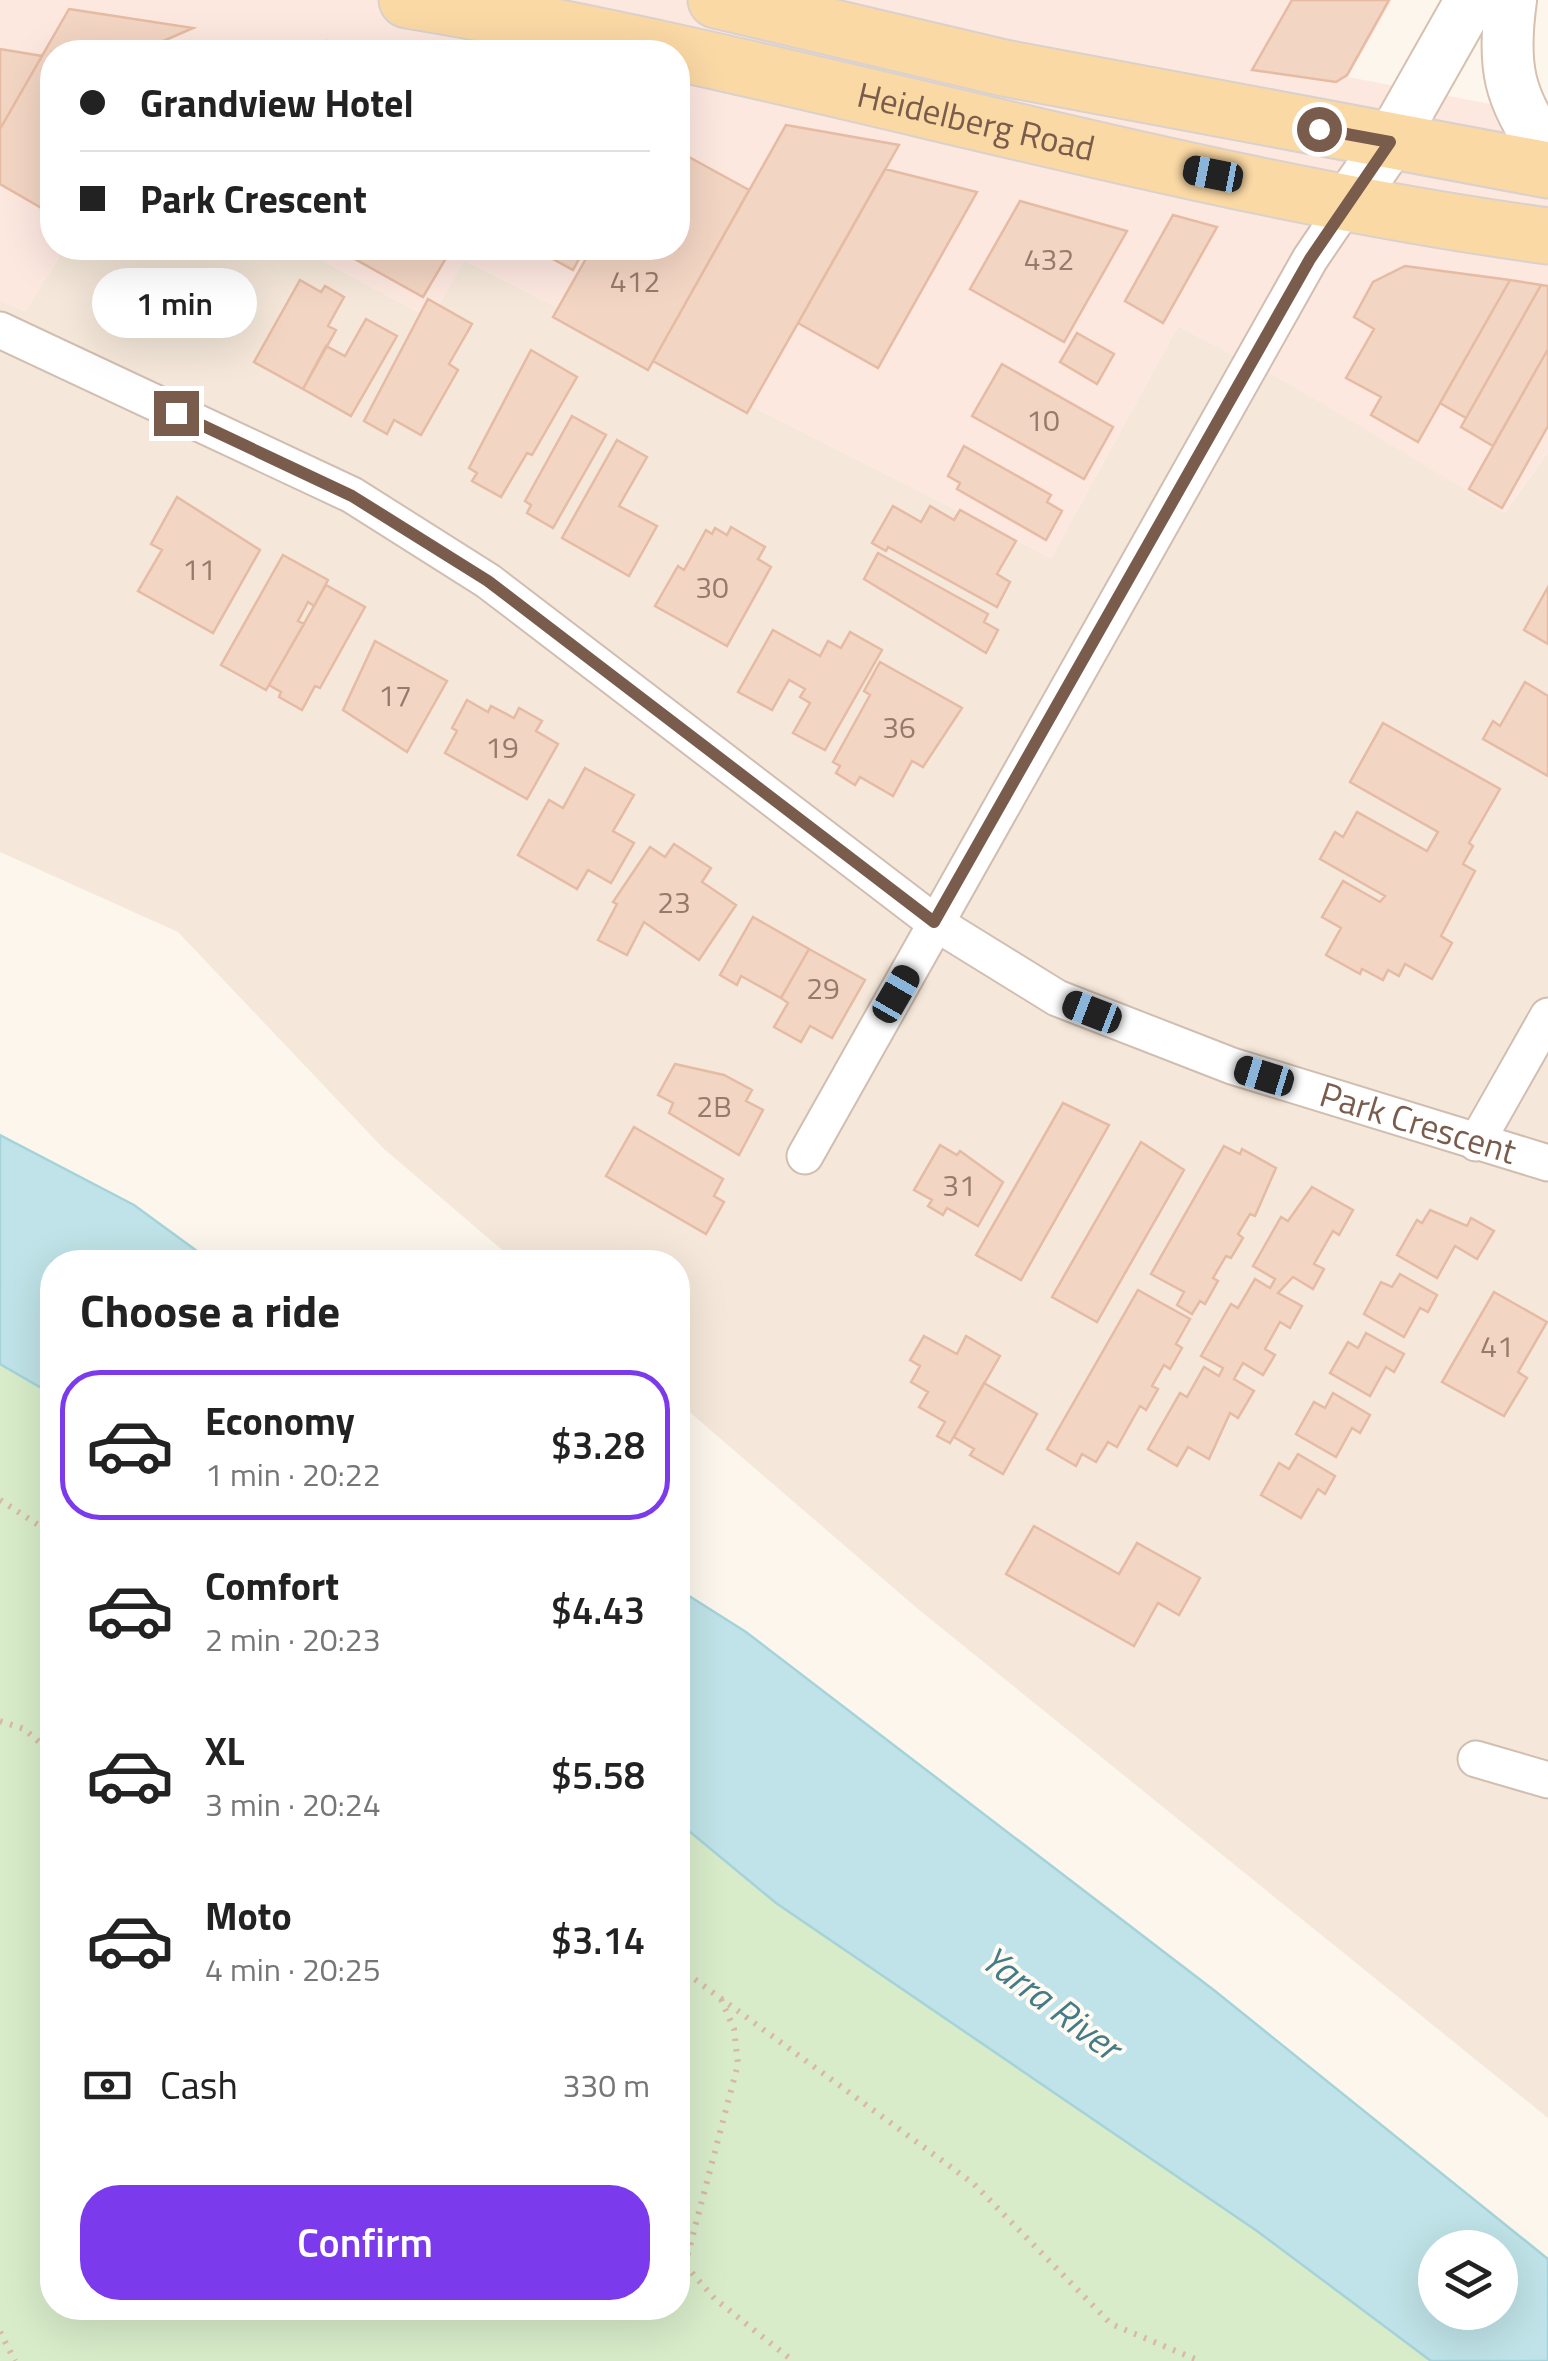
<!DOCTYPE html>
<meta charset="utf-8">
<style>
:root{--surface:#fff;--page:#f2f2f2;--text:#222;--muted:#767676;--line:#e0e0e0;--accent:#7c3aed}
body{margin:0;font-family:"Titillium Web",sans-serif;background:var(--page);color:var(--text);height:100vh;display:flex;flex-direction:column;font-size:38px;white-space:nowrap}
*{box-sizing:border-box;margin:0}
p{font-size:32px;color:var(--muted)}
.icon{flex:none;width:55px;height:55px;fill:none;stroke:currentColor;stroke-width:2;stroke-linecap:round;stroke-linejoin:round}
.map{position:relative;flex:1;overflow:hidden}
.details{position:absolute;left:40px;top:1250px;width:650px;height:1070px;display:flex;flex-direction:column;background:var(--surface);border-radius:40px;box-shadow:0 10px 40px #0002}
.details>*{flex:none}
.hud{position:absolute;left:40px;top:40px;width:650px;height:220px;border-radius:40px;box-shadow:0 10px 40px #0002;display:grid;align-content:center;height:220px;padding:0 40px;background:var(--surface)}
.controls{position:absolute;left:1418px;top:2230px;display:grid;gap:20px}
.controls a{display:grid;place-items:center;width:100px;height:100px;border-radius:50%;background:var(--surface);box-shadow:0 10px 40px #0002;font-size:50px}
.end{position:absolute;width:45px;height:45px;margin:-22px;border:12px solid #7a5c4d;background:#fff;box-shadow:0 0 0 5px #fff}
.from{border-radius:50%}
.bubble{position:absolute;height:70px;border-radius:35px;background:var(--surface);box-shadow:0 10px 40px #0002;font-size:32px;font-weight:600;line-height:70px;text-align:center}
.car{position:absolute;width:30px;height:60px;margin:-30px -15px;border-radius:12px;box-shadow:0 0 8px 2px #0007;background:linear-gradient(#222 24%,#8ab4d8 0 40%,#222 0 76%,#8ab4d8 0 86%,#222 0)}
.hud b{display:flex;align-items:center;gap:35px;height:95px;font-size:38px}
.hud b+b{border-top:2px solid var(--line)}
.hud i{width:25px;height:25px;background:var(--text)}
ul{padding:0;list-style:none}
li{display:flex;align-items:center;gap:30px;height:150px;margin:0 20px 15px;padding:0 20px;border:5px solid transparent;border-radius:40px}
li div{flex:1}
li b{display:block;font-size:38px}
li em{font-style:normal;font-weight:600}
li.active{border-color:var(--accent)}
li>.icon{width:90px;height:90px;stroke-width:1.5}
h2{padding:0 40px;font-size:45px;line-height:120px}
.pay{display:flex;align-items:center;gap:25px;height:110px;padding:0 40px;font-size:38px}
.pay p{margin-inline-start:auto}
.cta{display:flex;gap:20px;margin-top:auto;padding:20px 40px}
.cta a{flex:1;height:115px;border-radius:40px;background:var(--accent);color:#fff;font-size:40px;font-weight:600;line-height:115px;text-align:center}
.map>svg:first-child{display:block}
.residential{fill:#f5e8da}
.commercial{fill:#fde8e0}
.green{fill:#d8ecc9}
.water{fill:#bfe3e8;stroke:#a5d3da;stroke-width:2.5;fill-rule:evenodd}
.building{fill:#f3d5c3;stroke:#e6bba3;stroke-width:2.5}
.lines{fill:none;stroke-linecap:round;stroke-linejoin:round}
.street-casing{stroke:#d1beb0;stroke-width:39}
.secondary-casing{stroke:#d6c0b0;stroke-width:54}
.primary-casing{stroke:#dad1cd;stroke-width:59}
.path{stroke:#d9b8a5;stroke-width:6;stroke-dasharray:2.5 8;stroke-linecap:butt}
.street{stroke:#fff;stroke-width:35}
.secondary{stroke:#fff;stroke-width:50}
.primary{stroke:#fbd9a5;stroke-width:55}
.route{stroke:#7a5c4d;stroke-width:12}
.labels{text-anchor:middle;stroke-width:8;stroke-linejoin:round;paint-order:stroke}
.number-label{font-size:30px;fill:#987a6a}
.street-label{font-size:35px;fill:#7a5c4d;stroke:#fffaf3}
.water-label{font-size:38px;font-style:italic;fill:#437c86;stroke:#fffaf3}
</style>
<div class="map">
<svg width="1548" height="2361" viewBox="0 0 1548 2361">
<rect width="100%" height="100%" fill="#fdf6ec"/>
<path class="residential" d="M65,248h234l132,71 33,-59 587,298 127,-232 114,59 213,127 43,-60v1666l-630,-509 -240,-207v-140h-162l-133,-114 -205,-216 -178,-80v-552l25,11z"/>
<path class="commercial" d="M0,0h1392l-44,77 200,38v337l-44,61 -212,-128 -114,-59 -127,232 -587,-298 -33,59 -132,-71h379v-196h-626v196h13l-40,63 -25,-11z"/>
<path class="green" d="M0,1364l52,30v914h626v-486l98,81 481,328 174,130h-1431z"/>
<path class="water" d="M0,1135l134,70 78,57h-160v132l-52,-30z
M678,1589l68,43 469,359 333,268v102h-117l-174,-130 -481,-328 -98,-81zM1435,2248h65v64h-65z"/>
<path class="building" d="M1292,0h97l-42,75 -11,7 -84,-12z
M69,9l124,19 -32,14 -6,10h-103v162l-52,-30v-55z
M327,41l78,11h-84z
M161,42l45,10h-51z
M0,49l42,7 -42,73z
M786,125l113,20 -152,268 -94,-52z
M678,151l71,39 -101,180 -95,-53 39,-69h86z
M885,169l92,23 -99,176 -80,-45z
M1020,201l107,30 -63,111 -94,-53z
M1173,215l44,12 -54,96 -38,-22z
M335,248h117l-29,49z
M533,248h52l-12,22z
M1405,266l105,14 -92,162 -47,-27 10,-18 -35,-19 28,-49 -20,-12 19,-35z
M300,280l21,12 4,-6 19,11 -16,29 8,4 -33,59 -49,-27z
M1510,280l31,5 -75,133 -26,-15z
M1541,285l7,1v63l-55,97 -32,-19z
M428,299l44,25 -23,40 9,6 -37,65 -27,-15 -7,14 -23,-13z
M366,319l31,17 -46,80 -48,-27 23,-43 19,10z
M1077,333l37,21 -17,30 -37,-22z
M1548,349v77l-46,82 -33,-19z
M531,350l46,27 -45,78 -5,-2 -26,44 -29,-16 5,-8 -8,-5z
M1002,364l111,63 -29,52 -112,-63z
M572,416l34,19 -53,93 -26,-15 4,-8 -6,-4z
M617,440l30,17 -28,49 38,20 -28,50 -67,-38z
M964,446l87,49 -4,7 15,9 -16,29 -89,-51 3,-6 -12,-7z
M177,497l83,53 -47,83 -75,-42 24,-41 -11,-6z
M893,506l28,16 9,-16 24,14 6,-10 56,31 -19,33 13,8 -13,25 -109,-60 -2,4 -14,-8z
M731,527l34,20 -7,12 13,8 -44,79 -72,-40 23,-40 6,4 22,-40 6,4 3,-6 12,7z
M878,553l110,61 -4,8 14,8 -12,23 -122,-74z
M283,555l45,25 -14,26 -6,-4 -10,19 6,3 -38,66 -45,-25z
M326,585l39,22 -45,81 -5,-2 -13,24 -23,-13 2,-5 -12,-7z
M1548,587v57l-24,-14z
M773,630l47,26 8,-15 13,7 9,-16 32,18 -57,100 -32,-17 17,-30 -10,-6 5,-8 -16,-9 -17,30 -34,-18z
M375,641l72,40 -40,71 -64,-42z
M880,662l82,46 -39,59 -11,-6 -19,35 -33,-19 -5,8 -19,-12 4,-7 -7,-4 37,-67 -6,-4z
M1525,682l23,14v80l-65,-37 10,-18 7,5z
M467,700l21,12 3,-6 23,12 5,-10 23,13 -6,10 22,13 -31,55 -82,-46 12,-22 -5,-3z
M1383,723l117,66 -31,54 4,3 -10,18 12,7 -34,65 11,7 -20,36 -27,-15 -6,12 -11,-6 -5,10 -21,-11 -2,5 -34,-19 15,-27 -19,-11 21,-36 37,21 5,-6 -65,-37 15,-27 8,5 14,-25 70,39 11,-19 -88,-50z
M585,768l49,27 -21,36 21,12 -23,40 -23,-13 -11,19 -59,-34 31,-55 14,8z
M674,844l37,24 -9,14 34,23 -37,55 -55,-38 -17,33 -29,-15 19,-36 -4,-2 37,-55 15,10z
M753,917l56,32 -28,49 -40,-22 -4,9 -17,-10z
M809,949l56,31 -33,58 -22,-12 -9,16 -27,-15 14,-24 -7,-5z
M675,1064l49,11 28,15 -6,11 17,9 -24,45 -70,-42 4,-10 -15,-8z
M1063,1103l46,22 -88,155 -45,-25z
M634,1127l89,52 -9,17 10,6 -18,32 -100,-58z
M1141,1142l43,28 -87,152 -45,-25z
M940,1145l17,10 3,-4 43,31 -25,44 -31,-18 -4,7 -15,-9 4,-6 -18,-10z
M1224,1146l16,8 2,-5 34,19 -21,48 -5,-2 -12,20 5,4 -12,20 -5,-2 -13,22 5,3 -13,23 -5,-3 -8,13 -15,-9 7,-13 -33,-18z
M1312,1187l41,23 -14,25 -6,-4 -19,33 10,5 -11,20 -20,-12 -15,16 24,13 -12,22 -10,-6 -15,27 10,6 -12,20 -20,-12 -9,16 20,12 -16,27 -8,-5 -21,46 -21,-12 -11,19 -29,-17 32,-56 7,4 17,-30 15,9 4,-8 -22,-12 30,-52 7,4 17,-29 15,9 5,-9 -22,-13 28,-49 7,4z
M1430,1210l37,16 4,-8 23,13 -17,28 -22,-13 -18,32 -40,-23 20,-35 5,3z
M1400,1274l37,21 -9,17 -8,-4 -16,29 -40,-23 17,-32 11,5z
M1138,1290l52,29 -14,25 6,4 -12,21 -6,-4 -12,21 6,3 -12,21 -6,-4 -23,41 -9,-5 -12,20 -14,-8 -6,12 -29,-17z
M1494,1292l53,30 -29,50 9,6 -23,38 -62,-34z
M1366,1333l38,21 -10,18 -8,-5 -16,29 -40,-23 18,-31 10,6z
M924,1336l33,18 9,-18 34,20 -50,87 -13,-7 8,-14 -26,-15 9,-15 -17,-10 9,-16 -10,-6z
M984,1383l53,31 -34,60 -33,-19 4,-6 -20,-12z
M1333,1393l37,22 -10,18 -8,-5 -16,29 -40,-23 18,-32 11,6z
M1298,1454l37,22 -10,18 -7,-5 -17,29 -40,-23 18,-32 10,6z
M1034,1526l85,48 18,-31 63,35 -21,37 -21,-12 -24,43 -128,-72z"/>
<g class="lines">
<defs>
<g id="street">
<path id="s1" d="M0,330l352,165 136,86 446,341 123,76 175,68 316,97"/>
<path d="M1476,1143l72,-127"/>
<path d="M805,1156l505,-897 40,-59"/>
<path d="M1476,1759l72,21"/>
</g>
<path id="secondary" d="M1511,0c-9,65 -3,99 37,152
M1350,200l40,-57 81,-143"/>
<g id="primary">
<path id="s2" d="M407,0c383,63 756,184 1141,236"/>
<path d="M716,0l288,68 544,102"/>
</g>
</defs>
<use href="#street" class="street-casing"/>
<use href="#secondary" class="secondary-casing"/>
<use href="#primary" class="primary-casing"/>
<path class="path" d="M0,1500l52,34
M0,1721l24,8 28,24
M678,1967l296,217 137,140 89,37
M678,2257l37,42 78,62
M685,2265l53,-201 -4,-35 -14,-32
M0,2332l15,29"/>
<use href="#street" class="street"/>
<use href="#secondary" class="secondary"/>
<use href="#primary" class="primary"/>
</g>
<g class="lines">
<path class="route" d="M176,413l176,83 136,85 446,341 376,-663 80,-117 -71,-13"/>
</g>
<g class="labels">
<g class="number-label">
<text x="1049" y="270">432</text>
<text x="635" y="292">412</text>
<text x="1043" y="431">10</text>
<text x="199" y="580">11</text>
<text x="712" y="598">30</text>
<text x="395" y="706">17</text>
<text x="899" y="738">36</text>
<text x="502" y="758">19</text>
<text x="674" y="913">23</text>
<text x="823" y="999">29</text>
<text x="714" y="1117">2B</text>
<text x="959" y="1196">31</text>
<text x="1497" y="1357">41</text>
</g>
<g class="street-label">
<text dy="12" stroke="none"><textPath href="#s2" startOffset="582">Heidelberg Road</textPath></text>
<text dy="12" stroke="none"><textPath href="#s1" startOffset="1638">Park Crescent</textPath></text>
</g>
<g class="water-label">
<text transform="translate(1051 2003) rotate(37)" y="13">Yarra River</text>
</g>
</g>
</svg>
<div class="controls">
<a><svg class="icon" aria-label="layers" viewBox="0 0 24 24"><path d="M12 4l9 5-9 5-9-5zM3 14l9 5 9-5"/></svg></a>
</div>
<i class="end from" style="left:1319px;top:129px"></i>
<i class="end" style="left:176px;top:413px"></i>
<div class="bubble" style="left:92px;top:268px;width:165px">1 min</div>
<i class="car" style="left:1213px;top:174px;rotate:281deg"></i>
<i class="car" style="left:896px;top:994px;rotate:30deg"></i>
<i class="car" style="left:1092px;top:1012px;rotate:291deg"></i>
<i class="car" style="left:1264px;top:1076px;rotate:287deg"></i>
<div class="hud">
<b><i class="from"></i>Grandview Hotel</b>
<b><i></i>Park Crescent</b>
</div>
<section class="details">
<h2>Choose a ride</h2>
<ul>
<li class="active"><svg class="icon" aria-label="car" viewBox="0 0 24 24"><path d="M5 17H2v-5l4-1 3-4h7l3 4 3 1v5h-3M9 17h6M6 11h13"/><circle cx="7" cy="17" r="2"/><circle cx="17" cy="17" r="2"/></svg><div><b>Economy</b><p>1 min · 20:22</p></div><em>$3.28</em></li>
<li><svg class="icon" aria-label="car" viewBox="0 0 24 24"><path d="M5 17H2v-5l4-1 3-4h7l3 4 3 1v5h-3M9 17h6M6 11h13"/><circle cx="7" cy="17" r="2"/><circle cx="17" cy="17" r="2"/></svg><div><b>Comfort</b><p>2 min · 20:23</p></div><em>$4.43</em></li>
<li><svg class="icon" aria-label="car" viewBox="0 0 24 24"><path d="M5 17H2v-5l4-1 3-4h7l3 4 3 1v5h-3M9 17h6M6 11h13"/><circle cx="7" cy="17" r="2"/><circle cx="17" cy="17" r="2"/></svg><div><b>XL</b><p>3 min · 20:24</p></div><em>$5.58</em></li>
<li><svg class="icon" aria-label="car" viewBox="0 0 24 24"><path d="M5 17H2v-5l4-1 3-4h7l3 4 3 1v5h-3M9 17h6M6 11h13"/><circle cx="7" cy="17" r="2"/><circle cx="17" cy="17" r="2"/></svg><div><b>Moto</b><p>4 min · 20:25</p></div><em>$3.14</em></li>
</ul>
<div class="pay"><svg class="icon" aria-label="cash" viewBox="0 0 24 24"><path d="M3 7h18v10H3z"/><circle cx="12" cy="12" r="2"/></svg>Cash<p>330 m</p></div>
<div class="cta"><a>Confirm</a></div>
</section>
</div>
